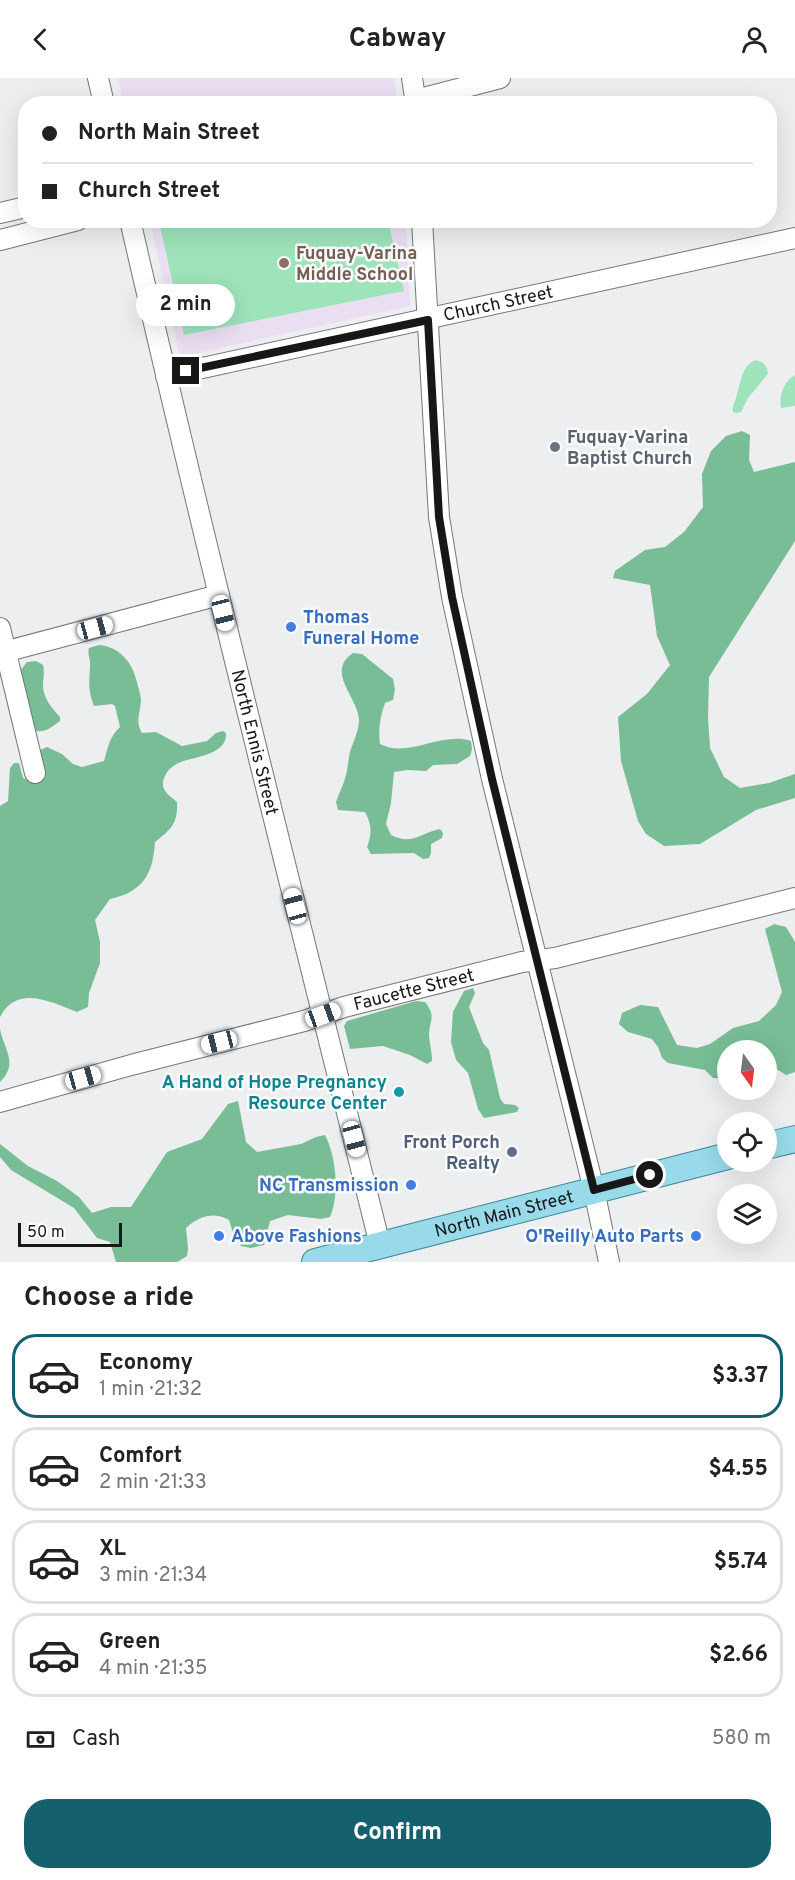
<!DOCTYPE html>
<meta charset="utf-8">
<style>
:root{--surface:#fff;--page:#f6f6f6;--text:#222;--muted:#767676;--line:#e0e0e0;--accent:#15606e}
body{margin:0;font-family:Overpass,sans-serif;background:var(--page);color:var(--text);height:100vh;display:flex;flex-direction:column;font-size:22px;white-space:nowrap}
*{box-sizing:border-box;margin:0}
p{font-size:20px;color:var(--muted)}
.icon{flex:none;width:33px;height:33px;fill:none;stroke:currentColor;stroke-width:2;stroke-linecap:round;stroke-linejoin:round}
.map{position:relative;height:1184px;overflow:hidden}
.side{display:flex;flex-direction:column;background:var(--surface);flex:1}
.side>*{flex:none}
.guide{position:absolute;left:18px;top:18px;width:759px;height:132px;border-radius:24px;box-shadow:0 6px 24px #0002;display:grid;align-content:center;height:132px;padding:0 24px;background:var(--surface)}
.needle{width:39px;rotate:166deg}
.buttons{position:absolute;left:717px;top:962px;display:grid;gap:12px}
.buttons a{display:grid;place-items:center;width:60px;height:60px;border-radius:50%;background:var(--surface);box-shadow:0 6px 24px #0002;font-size:30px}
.scale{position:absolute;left:18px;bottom:15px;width:104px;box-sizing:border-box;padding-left:6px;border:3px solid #171718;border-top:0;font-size:16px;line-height:21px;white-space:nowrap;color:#171718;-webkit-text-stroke:4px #fafbfc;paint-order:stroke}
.end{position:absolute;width:27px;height:27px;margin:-14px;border:8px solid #171718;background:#fff;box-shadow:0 0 0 3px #fff}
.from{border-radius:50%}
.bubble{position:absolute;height:42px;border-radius:21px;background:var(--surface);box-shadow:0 6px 24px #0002;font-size:20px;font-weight:700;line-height:42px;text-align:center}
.car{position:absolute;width:18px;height:36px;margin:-18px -9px;border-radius:8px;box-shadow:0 0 4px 2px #0007;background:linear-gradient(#fff 24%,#345 0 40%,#fff 0 76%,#345 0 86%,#fff 0)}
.guide b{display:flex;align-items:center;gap:21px;height:57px;font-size:22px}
.guide b+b{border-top:2px solid var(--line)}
.guide i{width:15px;height:15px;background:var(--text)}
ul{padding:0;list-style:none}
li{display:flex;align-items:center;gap:18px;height:84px;margin:0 12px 9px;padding:0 12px;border:3px solid var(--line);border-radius:24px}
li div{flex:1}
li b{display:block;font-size:22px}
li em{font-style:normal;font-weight:700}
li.active{border-color:var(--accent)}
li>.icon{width:54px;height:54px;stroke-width:1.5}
h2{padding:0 24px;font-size:27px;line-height:72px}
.pay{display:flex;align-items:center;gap:15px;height:66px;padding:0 24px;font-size:22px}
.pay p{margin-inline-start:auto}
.button{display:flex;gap:12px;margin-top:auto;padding:12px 24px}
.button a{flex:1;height:69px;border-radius:24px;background:var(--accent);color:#fff;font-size:24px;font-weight:700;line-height:69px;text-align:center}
header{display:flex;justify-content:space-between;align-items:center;height:78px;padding:0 24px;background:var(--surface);font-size:27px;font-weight:700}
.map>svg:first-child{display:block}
.education{fill:#ebdef3}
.green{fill:#9ee3ba}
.forest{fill:#78bd95}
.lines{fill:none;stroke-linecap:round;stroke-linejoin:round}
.minor-casing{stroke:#757677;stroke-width:22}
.major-casing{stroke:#3e8696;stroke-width:28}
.minor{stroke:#fff;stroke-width:20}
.major{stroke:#98dae9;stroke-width:26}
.route{stroke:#171718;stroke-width:8}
.education-dot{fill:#8d6e63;stroke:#fafbfc;stroke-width:2}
.worship-dot{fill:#6b7280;stroke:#fafbfc;stroke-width:2}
.shop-dot{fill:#3f7fe0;stroke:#fafbfc;stroke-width:2}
.culture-dot{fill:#0f9aa8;stroke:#fafbfc;stroke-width:2}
.service-dot{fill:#5c6f8a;stroke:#fafbfc;stroke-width:2}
.labels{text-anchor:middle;stroke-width:5;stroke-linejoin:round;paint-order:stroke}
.education-label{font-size:18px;font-weight:bold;fill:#785e54;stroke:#fafbfc;text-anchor:start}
.street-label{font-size:18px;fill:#171718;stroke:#fafbfc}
.worship-label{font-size:18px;font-weight:bold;fill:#5b616d;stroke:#fafbfc;text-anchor:start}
.shop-label{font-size:18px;font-weight:bold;fill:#366cbe;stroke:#fafbfc;text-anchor:start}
.culture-label{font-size:18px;font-weight:bold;fill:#0d838f;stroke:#fafbfc;text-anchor:end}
.service-label{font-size:18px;font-weight:bold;fill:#4e5e75;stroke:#fafbfc;text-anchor:end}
</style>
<header><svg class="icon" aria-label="back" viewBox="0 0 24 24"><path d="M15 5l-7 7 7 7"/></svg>Cabway<svg class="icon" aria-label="person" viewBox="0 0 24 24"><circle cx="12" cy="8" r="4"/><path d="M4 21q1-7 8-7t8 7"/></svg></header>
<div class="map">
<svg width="795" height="1184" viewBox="0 0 795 1184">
<rect width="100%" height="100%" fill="#edeeef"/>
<path class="education" d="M118,0h276l3,25h-274z
M150,143h256l4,85 -230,51z"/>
<path class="green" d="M159,143h229l16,70 -220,44z
M755,282c9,2 12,5 13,14l-20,24 -7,14 -4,1 -4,-1c-1,-7 1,-8 3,-14 5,-14 4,-30 19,-38z
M795,297v31l-14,2c-2,-12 2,-26 14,-33z"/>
<path class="forest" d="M742,353l8,4 -1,25 5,12 41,-10v79l-86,136 -1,41 2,30 14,29 16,11 29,-5 26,-9v24l-39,12 -56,34 -36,2 -18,-12 -8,-13 -17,-60 -3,-44 29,-23 23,-29 -13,-29 -7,-51 -37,-7 2,-7 30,-21 20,-3 19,-15 19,-25 -1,-33 9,-23 15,-15z
M99,567c21,2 33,17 38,37 1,6 4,12 4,19 -1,13 -6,20 1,32l14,-1 26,14 25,-5 9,-8 7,-2 3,2c0,7 -2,12 -8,16 -16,12 -44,7 -53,27 -6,13 2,18 12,26 1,22 -6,27 -22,40 -2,32 -12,50 -45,57l-15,21 5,22v21l-11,30 -1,14 -11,5c-26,-10 -60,-28 -77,5v-211l8,-5 2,-33 4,-5h5l4,15 6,3 11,-3v-28l7,-3 15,7 11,10 9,3 22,-6c4,-13 5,-24 16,-34l-5,-21 -3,-2 -18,2c-6,-16 -5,-22 -4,-39 1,-7 -3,-12 -1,-19z
M353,575l9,1 31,25 2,11 -2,10 -8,3c-5,14 -7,26 -5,41 28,15 61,-13 91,-3l1,8 -2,7 -13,8 -24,1 -7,6 -19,-1 -13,2 -3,31 -5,21 5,11c22,11 29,-2 49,-6l3,4 -1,5 -11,6v9l-2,5 -6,1 -9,-6 -43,1 -4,-7c5,-13 5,-22 -2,-35l-27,-2 -2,-8c3,-9 8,-18 10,-27 2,-7 2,-15 4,-23 3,-10 9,-21 9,-32 -1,-23 -34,-48 -6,-67z
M36,583l7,4c2,8 0,13 0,21 0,11 9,23 17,31v4c-8,5 -13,12 -24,10l-2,-4 -15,-55 8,-10z
M774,846l12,3 9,15v130l-9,3 -16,-10 -3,1 -1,-16h-38l-1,29 -14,-1 -8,-8 -37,-7 -6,-5 -4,-11 -6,-8 -24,-7 -9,-8 3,-11 18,-8 18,2 19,38 20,3 13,-4 23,-16 26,-7 17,-16 6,-13 -17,-63z
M473,910l2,5 -6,14 14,36 6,7 11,48 4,6 11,1 4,3 -2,4 -33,6 -6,-9 -10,-36 -12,-13 -5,-18 2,-30 11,-21z
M416,923l9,1c12,15 4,18 4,34 1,9 3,16 3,25l-5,3 -17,-9 -27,-9 -33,3 -6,-23 3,-5z
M0,951c4,21 19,34 0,53z
M238,1023l8,41 11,10 44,-8 15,-7 9,-2c11,21 15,59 5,82l-9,2 -33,-4 -18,6 -6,24 -13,3 -10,-2 -7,-10 -5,-16c-16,-9 -30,-4 -43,8l2,20 -1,8 -10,6h-61l-6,-20 -13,-4 -23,-30 -63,-38 -11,-13v-13l28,22 29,15 22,16 13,16 19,-6h20l36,-55 35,-13 26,-35z"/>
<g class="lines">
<defs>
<g id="minor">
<path d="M98,0l6,26"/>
<path d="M412,0l4,26"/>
<path d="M416,22l84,-22"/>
<path d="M0,135l26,-6"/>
<path id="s1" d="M130,142c79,343 165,684 250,1025"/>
<path d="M422,142l17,297 13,80 40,182 102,411 15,72"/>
<path d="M0,162l78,-20"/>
<path id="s2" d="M166,298l629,-138"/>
<path d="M0,550l35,145"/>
<path d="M0,575l219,-58"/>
<path id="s3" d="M0,1024l131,-37 173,-44 40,-14 178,-45 33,-4 240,-60"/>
</g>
<g id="major">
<path d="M766,1068l29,-7"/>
<path id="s4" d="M315,1184l413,-106"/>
</g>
</defs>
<use href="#minor" class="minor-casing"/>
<use href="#major" class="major-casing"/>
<use href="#minor" class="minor"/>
<use href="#major" class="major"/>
</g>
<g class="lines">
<path class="route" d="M186,293l242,-51 11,197 13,80 40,182 102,411 56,-15"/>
</g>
<circle class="education-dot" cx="284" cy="185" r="6"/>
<circle class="worship-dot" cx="555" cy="369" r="6"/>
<g class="shop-dot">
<circle cx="291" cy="549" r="6"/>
<circle cx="411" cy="1107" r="6"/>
<circle cx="219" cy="1158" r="6"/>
<circle cx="696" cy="1158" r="6"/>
</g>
<circle class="culture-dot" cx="399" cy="1014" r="6"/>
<circle class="service-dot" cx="512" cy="1074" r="6"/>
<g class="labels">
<g class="education-label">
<text x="296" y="181">Fuquay-Varina<tspan x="296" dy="21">Middle School</tspan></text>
</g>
<g class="street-label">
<text dy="6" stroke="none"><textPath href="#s2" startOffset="340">Church Street</textPath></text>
<text dy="6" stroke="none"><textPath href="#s1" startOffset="537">North Ennis Street</textPath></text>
<text dy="6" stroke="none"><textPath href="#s3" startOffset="429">Faucette Street</textPath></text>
<text dy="6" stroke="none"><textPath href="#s4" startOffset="195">North Main Street</textPath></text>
</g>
<g class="worship-label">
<text x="567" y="365">Fuquay-Varina<tspan x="567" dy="21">Baptist Church</tspan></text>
</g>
<g class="shop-label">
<text x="303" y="545">Thomas<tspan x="303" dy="21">Funeral Home</tspan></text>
<text x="399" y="1113" text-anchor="end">NC Transmission</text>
<text x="231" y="1164">Above Fashions</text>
<text x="684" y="1164" text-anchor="end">O'Reilly Auto Parts</text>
</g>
<g class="culture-label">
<text x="387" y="1010">A Hand of Hope Pregnancy<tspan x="387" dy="21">Resource Center</tspan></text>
</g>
<g class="service-label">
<text x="500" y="1070">Front Porch<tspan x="500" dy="21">Realty</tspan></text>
</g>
</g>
</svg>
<div class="buttons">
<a><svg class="needle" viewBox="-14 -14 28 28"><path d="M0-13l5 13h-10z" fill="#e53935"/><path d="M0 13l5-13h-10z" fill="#767676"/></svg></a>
<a><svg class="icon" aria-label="locate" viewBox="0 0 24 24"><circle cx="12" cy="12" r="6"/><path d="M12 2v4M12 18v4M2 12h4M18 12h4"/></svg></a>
<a><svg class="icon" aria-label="layers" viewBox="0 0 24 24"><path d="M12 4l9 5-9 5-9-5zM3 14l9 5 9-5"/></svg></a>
</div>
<div class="scale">50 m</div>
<i class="end from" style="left:650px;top:1097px"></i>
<i class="end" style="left:186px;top:293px"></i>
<div class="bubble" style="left:136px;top:206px;width:99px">2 min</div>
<i class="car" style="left:223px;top:535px;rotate:166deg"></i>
<i class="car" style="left:95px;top:550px;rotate:75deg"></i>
<i class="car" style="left:295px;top:828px;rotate:345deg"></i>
<i class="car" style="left:323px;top:937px;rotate:70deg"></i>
<i class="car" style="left:219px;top:964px;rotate:256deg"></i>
<i class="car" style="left:83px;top:1000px;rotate:74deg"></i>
<i class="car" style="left:354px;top:1061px;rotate:165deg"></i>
<div class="guide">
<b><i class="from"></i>North Main Street</b>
<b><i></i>Church Street</b>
</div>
</div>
<section class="side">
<h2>Choose a ride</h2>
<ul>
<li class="active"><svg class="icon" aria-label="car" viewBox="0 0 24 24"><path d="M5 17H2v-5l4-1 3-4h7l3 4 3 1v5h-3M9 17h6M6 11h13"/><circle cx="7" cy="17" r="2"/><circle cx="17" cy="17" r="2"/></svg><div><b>Economy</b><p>1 min · 21:32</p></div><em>$3.37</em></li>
<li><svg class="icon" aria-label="car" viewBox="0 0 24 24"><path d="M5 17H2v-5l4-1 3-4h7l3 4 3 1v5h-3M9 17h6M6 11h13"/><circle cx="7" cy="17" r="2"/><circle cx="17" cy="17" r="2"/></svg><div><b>Comfort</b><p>2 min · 21:33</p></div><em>$4.55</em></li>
<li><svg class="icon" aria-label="car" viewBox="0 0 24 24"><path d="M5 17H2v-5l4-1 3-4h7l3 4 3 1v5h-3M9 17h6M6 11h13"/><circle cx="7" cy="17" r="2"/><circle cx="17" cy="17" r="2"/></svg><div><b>XL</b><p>3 min · 21:34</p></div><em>$5.74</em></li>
<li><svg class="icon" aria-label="car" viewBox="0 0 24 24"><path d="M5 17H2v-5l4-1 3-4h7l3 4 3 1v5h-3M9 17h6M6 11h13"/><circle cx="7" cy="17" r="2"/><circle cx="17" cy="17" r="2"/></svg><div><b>Green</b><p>4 min · 21:35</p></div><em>$2.66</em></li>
</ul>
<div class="pay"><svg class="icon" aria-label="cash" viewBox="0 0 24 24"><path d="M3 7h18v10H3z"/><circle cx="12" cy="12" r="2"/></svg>Cash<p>580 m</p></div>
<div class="button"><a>Confirm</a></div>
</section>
